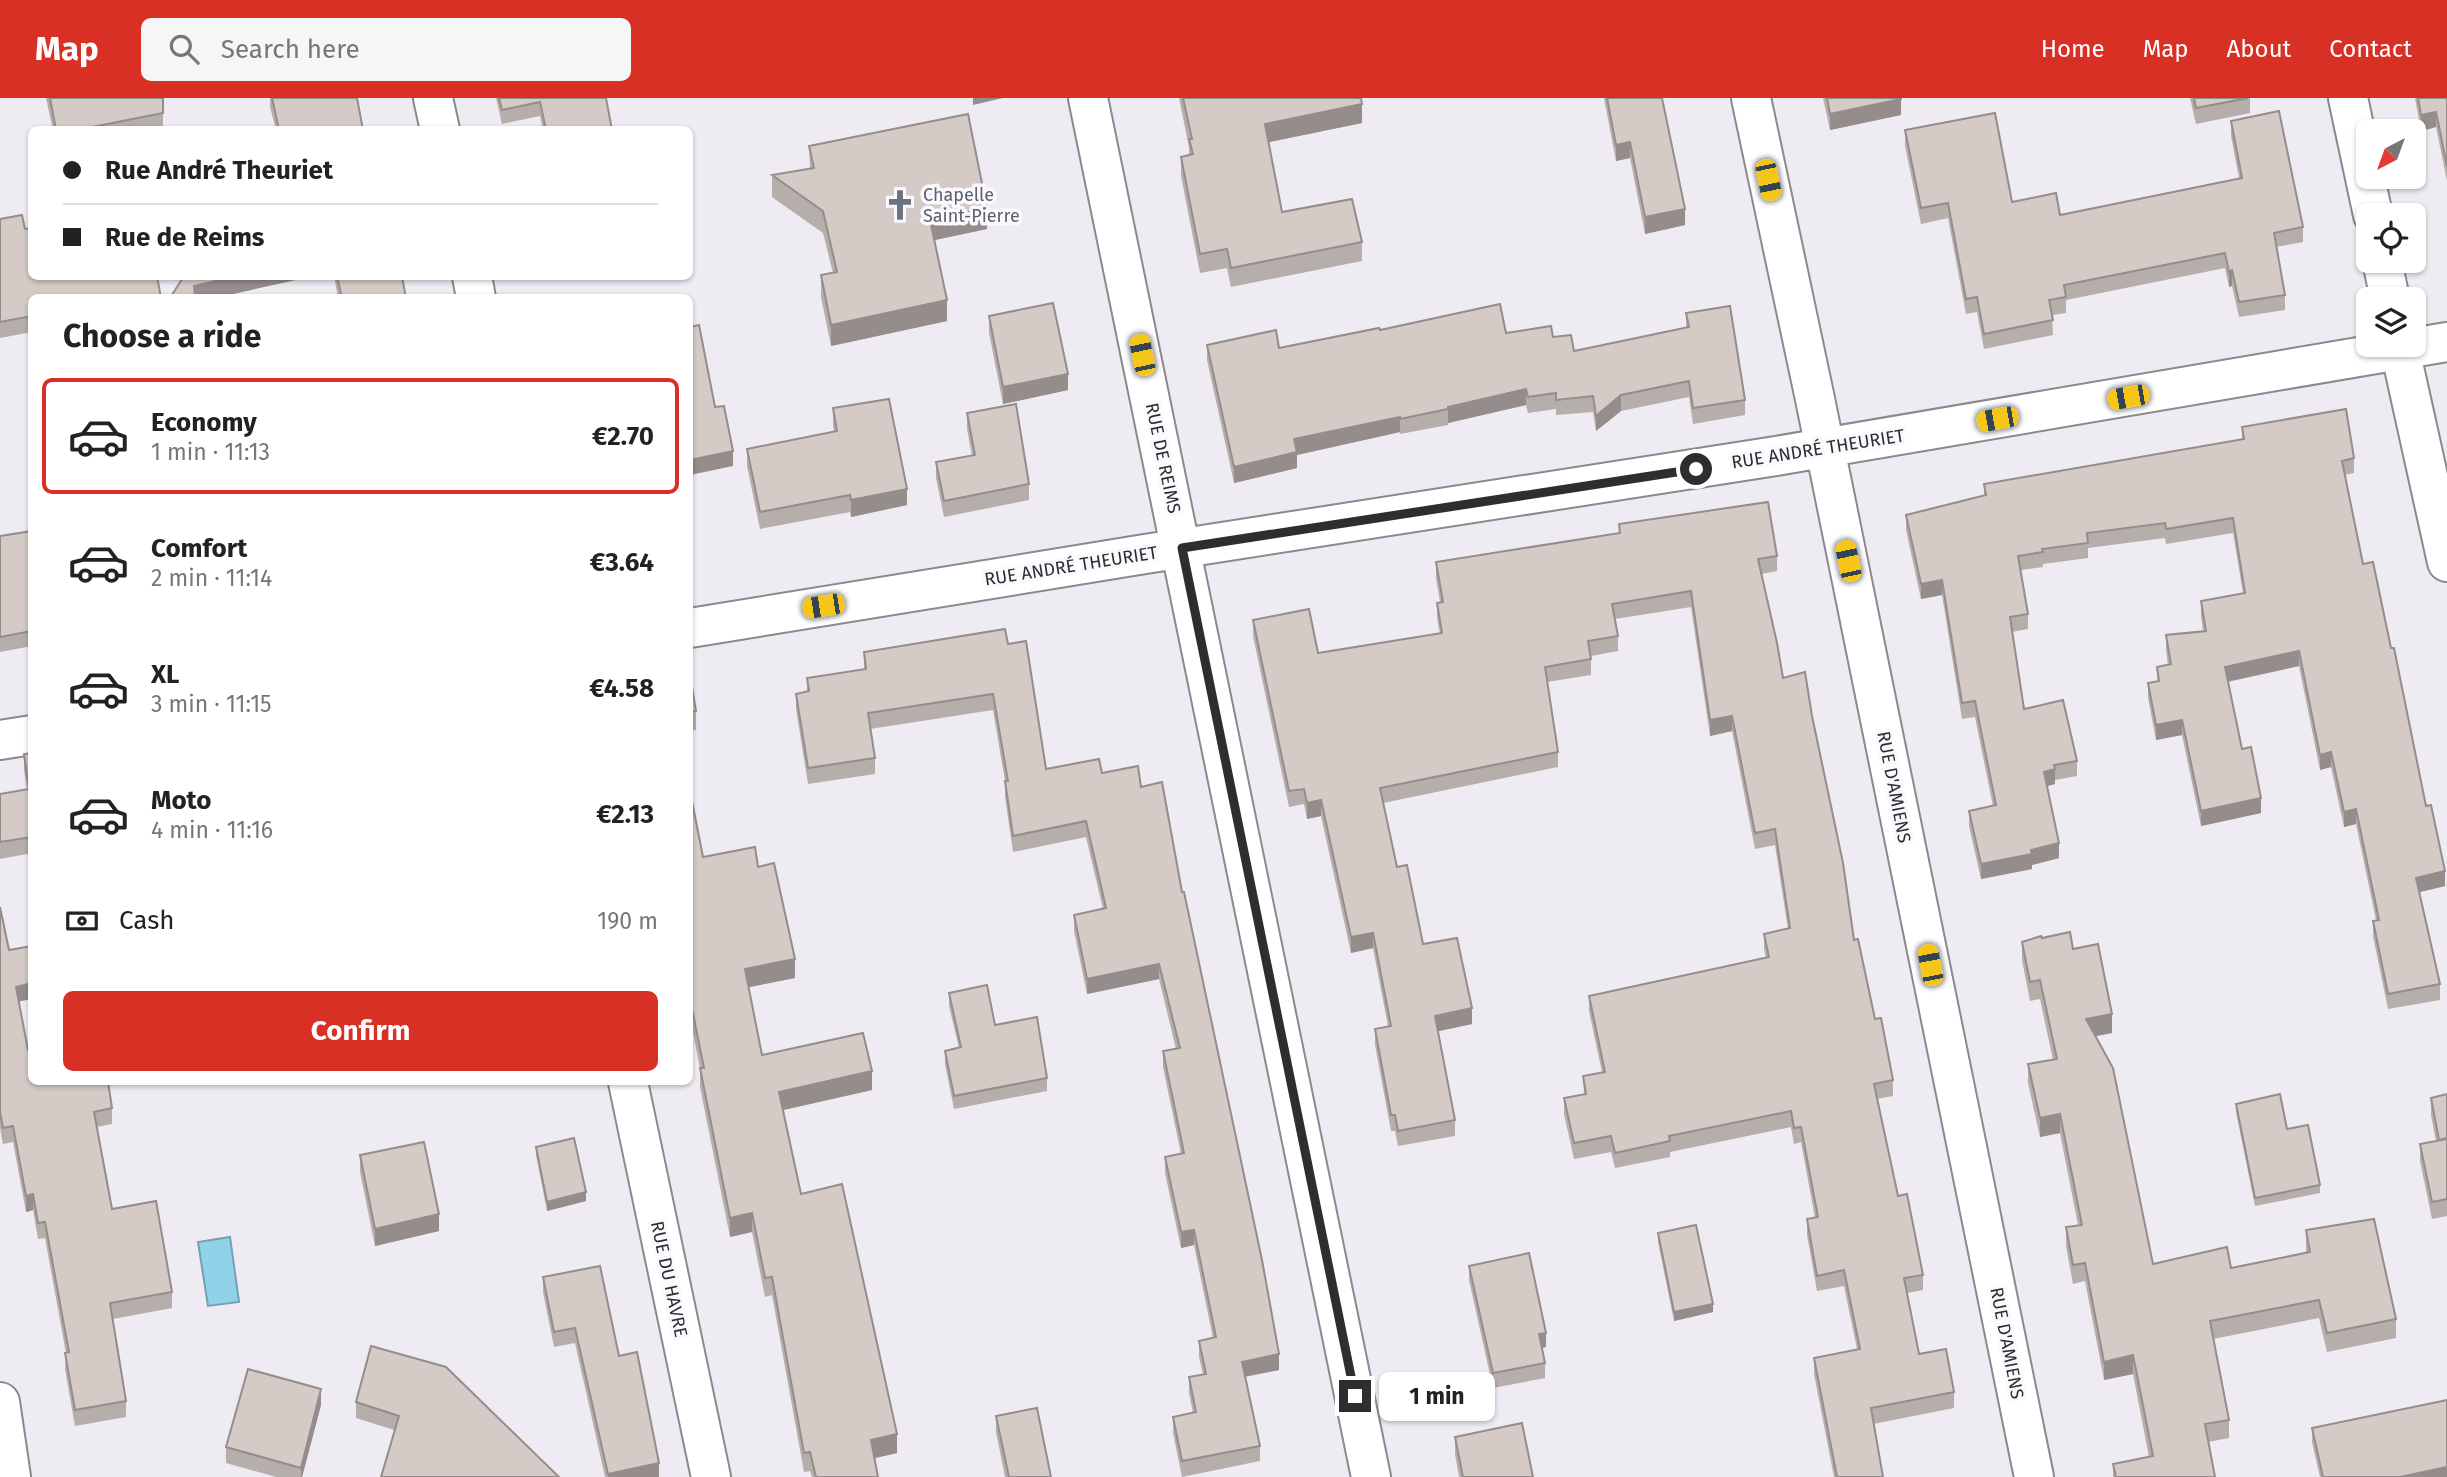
<!DOCTYPE html>
<meta charset="utf-8">
<style>
:root{--surface:#fff;--page:#f6f6f6;--text:#222;--muted:#767676;--line:#e0e0e0;--accent:#d93025}
body{margin:0;font-family:"Fira Sans",sans-serif;background:var(--page);color:var(--text);height:100vh;display:flex;flex-direction:column;font-size:26px;white-space:nowrap}
*{box-sizing:border-box;margin:0}
p{font-size:23px;color:var(--muted)}
.icon{flex:none;width:38px;height:38px;fill:none;stroke:currentColor;stroke-width:2;stroke-linecap:round;stroke-linejoin:round}
.map{position:relative;flex:1;overflow:hidden}
.details{position:absolute;left:28px;top:196px;width:665px;height:791px;display:flex;flex-direction:column;background:var(--surface);border-radius:10px;box-shadow:0 2px 5px #0004}
.details>*{flex:none}
.top-card{position:absolute;left:28px;top:28px;width:665px;height:154px;border-radius:10px;box-shadow:0 2px 5px #0004;display:grid;align-content:center;height:154px;padding:0 35px;background:var(--surface)}
.needle{width:46px;rotate:221deg}
.buttons{position:absolute;left:2356px;top:21px;display:grid;gap:14px}
.buttons a{display:grid;place-items:center;width:70px;height:70px;border-radius:10px;background:var(--surface);box-shadow:0 2px 5px #0004;font-size:35px}
.end{position:absolute;width:32px;height:32px;margin:-16px;border:9px solid #2f2d30;background:#fff;box-shadow:0 0 0 4px #fff}
.from{border-radius:50%}
.bubble{position:absolute;height:49px;border-radius:10px;background:var(--surface);box-shadow:0 2px 5px #0004;font-size:23px;font-weight:700;line-height:49px;text-align:center}
.car{position:absolute;width:21px;height:42px;margin:-21px -10px;border-radius:9px;box-shadow:0 0 5px 2px #0007;background:linear-gradient(#f5c518 24%,#345 0 40%,#f5c518 0 76%,#345 0 86%,#f5c518 0)}
.top-card b{display:flex;align-items:center;gap:24px;height:66px;font-size:26px}
.top-card b+b{border-top:2px solid var(--line)}
.top-card i{width:18px;height:18px;background:var(--text)}
ul{padding:0;list-style:none}
li{display:flex;align-items:center;gap:21px;height:116px;margin:0 14px 10px;padding:0 21px;border:4px solid transparent;border-radius:10px}
li div{flex:1}
li b{display:block;font-size:26px}
li em{font-style:normal;font-weight:700}
li.current{border-color:var(--accent)}
li>.icon{width:63px;height:63px;stroke-width:1.5}
h2{padding:0 35px;font-size:32px;line-height:84px}
.pay{display:flex;align-items:center;gap:18px;height:77px;padding:0 35px;font-size:26px}
.pay p{margin-inline-start:auto}
.primary-button{display:flex;gap:14px;margin-top:auto;padding:14px 35px}
.primary-button a{flex:1;height:80px;border-radius:10px;background:var(--accent);color:#fff;font-size:28px;font-weight:700;line-height:80px;text-align:center}
header{display:flex;align-items:center;gap:42px;box-sizing:border-box;height:98px;padding:0 35px;background:var(--accent);color:#fff}
header strong{font-size:33px}
nav{display:flex;gap:38px;margin-inline-start:auto;font-size:24px}
.search{width:490px;height:63px;background:var(--page);display:flex;align-items:center;gap:18px;box-sizing:border-box;padding:0 24px;border-radius:10px;color:var(--muted);font-size:26px}
.map>svg:first-child{display:block}
.water{fill:#90d3e9;stroke:#73a1b2;stroke-width:2}
.lines{fill:none;stroke-linecap:round;stroke-linejoin:round}
.minor-casing{stroke:#8c888f;stroke-width:42}
.minor{stroke:#fff;stroke-width:38}
.wall{fill:#b6aeaa}
.shaded-wall{fill:#948d8b}
.building{fill:#d4cac6;stroke:#948d8b;stroke-width:2}
.route{stroke:#2f2d30;stroke-width:9}
.labels{text-anchor:middle;stroke-width:7;stroke-linejoin:round;paint-order:stroke}
.worship-label{font-size:18px;fill:#5b616d;stroke:#fcf9fe;text-anchor:start}
.street-label{font-size:18px;fill:#2f2d30;stroke:#fcf9fe}
</style>
<header>
<strong>Map</strong>
<div class="search"><svg class="icon" aria-label="search" viewBox="0 0 24 24"><circle cx="10" cy="10" r="6"/><path d="M15 15l6 6"/></svg>Search here</div>
<nav><a>Home</a><a>Map</a><a>About</a><a>Contact</a></nav>
</header>
<div class="map">
<svg width="2447" height="1379" viewBox="0 0 2447 1379">
<rect width="100%" height="100%" fill="#efebf3"/>
<path class="water" d="M230,1139l9,65 -31,4 -10,-64z"/>
<g class="lines">
<defs>
<path id="minor" d="M433,0l7,32
M1088,0l283,1379
M1751,0l64,301 219,1078
M2348,0l25,117
M2382,163l8,38
M472,178l4,22
M2399,247l48,217
M690,530l455,-74 631,-98 671,-114
M0,642l32,-5
M628,984l83,395
M0,1304l11,75"/>
</defs>
<use href="#minor" class="minor-casing"/>
<use href="#minor" class="minor"/>
</g>
<path class="wall" d="M46,0h117v31l-110,1z
M270,0h87l6,32h-87l-6,-23z
M496,0h82l34,32h-69l-3,-14 -38,8z
M1179,0h182l1,25 -94,19 14,70 80,30v19l-131,26 -4,-19 -27,5 -19,-97v-19l8,-2v-8z
M1604,0h58l23,127 -40,9 -15,-76 -14,3z
M1823,0h78v17l-71,15z
M2190,0h60v15l-54,11z
M2415,0h32v83l-11,-54 -15,4z
M2231,23l72,106v15l-27,5 9,48v15l-46,7 -7,-31 -3,1 -4,-19 -159,32v13l-14,2 1,20 -69,14 -7,-37 -11,2 -18,-96 -27,6 -16,-78v-16l107,72 48,13 179,-37 -8,-42z
M809,48l178,83 -52,11 12,81 -116,25 -10,-49v-22l12,-2 -10,-40 -51,-36v-22l38,-6z
M0,121l25,10 7,69v34l-32,6z
M334,178h68l4,22h-68z
M1686,215l59,87v15l-52,9 -4,-27 -68,14 -25,20 -3,-19 -37,3v-6l-28,4 -2,-8 -78,18v2l-48,9v-2l-103,23v13l-63,15 -27,-123v-15l72,3 101,-18 126,3 47,4 21,14 112,-23z
M989,218l79,74 -65,14 -14,-71z
M833,310l74,97 -56,12 -1,-5 -90,17 -13,-63v-17l87,-17 -1,-7z
M967,315l62,71v16l-85,17 -8,-39v-16l36,-6 -5,-27z
M2242,329l112,31v15l-9,2 18,89 28,84 54,238 -26,6 21,92v16l-52,9 -15,-73v-15l3,-1 -20,-96 -12,3 -13,-60 -11,3 -21,-104 -71,16 14,67 19,64 -60,13 -19,-91 -26,5 -8,-42v-15l9,-2v-14l11,-2 -2,-15v-15l37,-4 -2,-15v-15l42,-8 -10,-60 -67,11 -1,-6 -77,10v10l-45,6v3l-22,3 7,44v15l-16,3 12,77 53,52v15l-22,4v4l-8,2 12,72 -27,7v4l-51,10 -12,-53v-15l24,-5 -18,-89 -13,2 -20,-124 -21,4 -15,-69v-15l78,-19v-12l258,-45z
M1619,426l158,32v15l-15,3 21,104 29,38 42,224 21,79 18,61v16l-16,3 21,97 25,79v15l-16,3 12,61 35,38v16l-81,16 10,53h-49l-20,-103v-16l43,-9 -13,-63 -27,5 -10,-56v-16l8,-1 -14,-76 -7,2 -3,-17 -121,25v5l-55,11 -4,-16 -37,7 -10,-45v-16l20,-4 -1,-18 19,-4 -13,-61v-15l177,-38 -2,-9v-15l24,-5 -13,-84 -20,4 -23,-118 -22,5 -19,-129 -76,12 3,17v15l-27,5v19l-44,7 11,70v15l-175,36 14,64 26,77 49,80 -34,7 17,89v16l-57,10 -3,-15h-4l-16,-86v-16l13,-3 -15,-78 -22,5 -30,-137 -14,3 -3,-15 -15,3 -36,-171v-16l65,33 122,-19 -3,-16v-15l3,-1 -4,-24v-16l183,-29z
M32,433v115l-32,6v-116z
M1008,546l38,125 56,4 39,14 41,105 97,478 -34,7 15,69v15l-78,16 -9,-44v-16l20,-4 -4,-20v-16l14,-3 -4,-17v-16l14,-3 -19,-93 -13,3 -16,-75v-16l16,-3 -18,-87v-16l13,-2 -17,-70 -72,15 -13,-63v-16l29,-6 -17,-72 -73,15 -8,-55v-16l-12,-71 -123,19 5,29v16l-67,10 -12,-75v-15l11,-2v-14l57,-8v-18z
M690,577l6,36v19l-6,1z
M32,655v100l-32,6v-65l27,-4 -3,-19v-17z
M690,693l13,66 55,10 37,111 -46,9 13,68 110,35 -89,20 18,84 96,259 -23,5 4,19h-66l-2,-6 -6,1 -32,-177 -7,2 -13,-65 -22,5 -30,-150v-19l-10,-50z
M0,809l28,143 84,58v16l-15,3 15,82 60,83v16l-59,11 13,82v16l-51,9 -10,-57 1,-16 -21,-115 -7,1 -5,-29 -7,2 -13,-70 -10,2 -3,-16z
M2042,840l31,11 39,84 -16,3 57,228 78,4 75,-15v-23l90,89v19l-69,14 -8,-34 -106,21 16,81v18l-21,4 7,35h-102v-13l36,-7 -16,-83 -29,6 -19,-99 -12,3 -7,-38v-19l12,-2 -18,-92 -20,4 -12,-54v-19l25,-4 -13,-61 -10,2 -8,-41v-18z
M949,895l46,32 52,53v13l-93,18 -9,-45v-13l14,-3 -10,-42z
M421,984h15l-14,2z
M2447,996v122l-15,3 -12,-58v-17l16,-3 -5,-26v-17z
M2236,1006l51,25 33,56v8l-65,13 -19,-94z
M536,1049l50,54 -39,10 -11,-56z
M360,1057l79,76 -64,15 -15,-74z
M1658,1135l55,79 -39,9 -16,-79z
M1469,1168l77,81 -4,1 3,15v15l-52,10 -24,-108z
M543,1179l76,79 40,121h-54l-30,-134 -21,4 -11,-55z
M371,1248l188,131 -165,-47 -38,-12v-16z
M321,1307l-19,72h-26l-50,-14v-16z
M996,1318l55,61h-46l-9,-45z
M2312,1330l135,49h-127l-8,-35z
M1455,1339l78,40h-74l-4,-23z"/>
<path class="shaded-wall" d="M973,0h30l-30,7z
M1901,1v16l-71,15v-16z
M1362,6v19l-97,20v-19z
M2436,14v15l-15,4v-16z
M1630,44v16l-14,3v-16z
M987,110v21l-57,12v-21z
M1685,111v16l-40,9v-17z
M2232,172v16l-3,1v-15z
M237,178h77l-99,22h-21v-12z
M947,202v21l-116,25v-21z
M1068,276v16l-65,14v-17z
M1526,291v16l-78,18v-16z
M1621,297v16l-25,20v-15z
M1400,319v15l-103,23v13l-63,15v-16l60,-28z
M733,353v15l-43,9v-15z
M907,391v16l-56,12v-17z
M1942,482v15l-21,4v-15z
M2299,553v15l-74,16v-15z
M1732,618v15l-22,5v-16z
M2182,622v15l-26,5v-15z
M2331,654v15l-11,3v-15z
M2055,671v15l-11,3v-15z
M2261,700v15l-60,13v-15z
M1321,702v16l-14,3v-16z
M2356,711v15l-12,3v-15z
M2059,745v15l-27,7v4l-51,10v-15l50,-14z
M2445,773v15l-29,7v-15z
M1373,835v15l-22,5v-16z
M795,861v19l-50,10v-19z
M1159,866v15l-72,15v-15z
M32,885v16l-16,3v-15z
M1472,910v16l-37,8v-16z
M2112,916v19l-26,5v-19z
M872,973v19l-93,21v-19z
M2060,1016v19l-20,4v-19z
M586,1094v9l-39,10v-9z
M33,1096v16l-7,2v-16z
M752,1115v19l-22,5v-19z
M439,1116v17l-64,15v-17z
M1194,1132v15l-13,3v-16z
M1713,1206v8l-39,9v-9z
M1546,1235v14l-7,2v-15z
M1279,1256v16l-37,7v-15z
M2133,1257v19l-29,6v-18z
M321,1291v16l-19,72h-1v-9z
M897,1336v19l-26,6v-19z
M659,1365v14h-51v-3z
M2447,1369v10h-47z"/>
<path class="building" d="M50,0h113v15l-86,17h-21z
M272,0h85l6,32h-84z
M499,0h107l6,32h-66l-6,-28 -38,8z
M1183,0h178l1,6 -97,20 17,88 70,-13 10,43 -131,26 -4,-19 -27,5 -19,-97 12,-3 -4,-15h3z
M1607,0h55l23,111 -40,8 -15,-75 -14,3z
M1827,0h74v1l-71,15z
M2194,0h54l-52,10z
M2418,0h29v68l-11,-54 -15,3z
M2279,13l24,116 -29,6 11,62 -46,7 -7,-32 -3,2 -4,-19 -161,32 2,12 -17,3 4,20 -69,14 -7,-37 -11,2 -18,-96 -27,5 -16,-78 90,-17 17,89 44,-9 4,22 182,-37 -11,-57z
M968,16l19,94 -57,12 17,80 -116,25 -10,-50 16,-3 -14,-61 -51,-36 42,-7 -5,-22z
M22,117l3,14 7,-1v48h125l4,22h-129v18l-32,6v-103z
M184,178h53l-43,10 1,12h-25z
M337,178h65l4,22h-64z
M1053,205l15,71 -65,13 -14,-71z
M1500,206l6,29 45,-7 2,11 18,-2 3,16 115,-24 -3,-14 44,-7 15,94 -52,8 -4,-27 -68,14 -25,21 -3,-20 -37,4v-7l-28,4 -2,-8 -78,18v2l-48,10v-2l-106,22 3,13 -63,15 -27,-122 69,-15 3,18 100,-20 1,2z
M699,227l16,82 9,-1 9,45 -43,9v-133z
M889,301l18,90 -56,11 -1,-5 -90,17 -13,-63 90,-18 -4,-23z
M1016,306l13,80 -85,17 -8,-39 39,-7 -8,-42z
M2346,311l8,49 -12,3 21,103 10,-2 18,86h3l32,158 5,-1 14,66 -29,7 24,106 -52,10 -15,-73 6,-1 -23,-111 -12,3 -13,-60 -11,3 -21,-104 -74,16 17,82 9,-2 10,51 -60,13 -19,-91 -26,5 -8,-42 11,-2 -2,-14 14,-3 -5,-29 40,-4 -5,-30 44,-8 -12,-75 -67,11 -1,-6 -78,10 1,10 -46,6 1,3 -25,4 10,58 -18,3 14,92 39,-9 14,61 -23,4 1,4 -11,3 15,71 -28,7 1,4 -51,10 -12,-53 27,-6 -21,-104 -13,2 -20,-123 -21,4 -15,-69 80,-20 -2,-11 260,-45 -2,-12z
M1768,404l9,54 -19,3 19,84 6,35 22,-6 7,44 31,147 11,77 4,-1 17,80 6,-1 12,62 -19,4 24,112 9,-2 16,81 -19,3 15,76 27,-5 8,43 -83,16 12,69h-46l-23,-119 46,-9 -16,-79 -27,6 -10,-57 11,-2 -17,-90 -7,1 -3,-17 -122,25 1,5 -55,12 -4,-17 -37,7 -10,-45 22,-4 -3,-18 22,-4 -16,-76 180,-39 -5,-23 26,-6 -15,-99 -20,4 -23,-117 -22,4 -19,-129 -79,13 6,32 -30,5 3,18 -46,8 13,85 -178,36 17,79 10,-2 16,79 34,-6 15,70 -37,8 20,104 -57,11 -3,-16h-4l-16,-86 16,-3 -18,-93 -22,4 -30,-137 -14,3 -3,-14 -15,2 -36,-171 56,-11 9,44 124,-20 -5,-30 6,-1 -7,-40 184,-29 -1,-9z
M32,433v100l-32,6v-101z
M1005,531l3,15 18,-3 20,128 53,-10 3,14 36,-7 3,21 21,-5 20,110h2l78,368 17,94 -37,8 18,84 -78,15 -9,-44 23,-5 -7,-35 17,-3 -7,-33 17,-4 -22,-107 -13,2 -16,-75 19,-4 -21,-102 17,-3 -21,-84 -72,15 -13,-64 32,-7 -20,-87 -73,15 -8,-55h3l-15,-87 -125,19 7,45 -67,10 -12,-74 13,-3 -2,-13 59,-9 -2,-17z
M690,577l6,36 -6,1z
M32,655v84l-32,5v-48l29,-5 -5,-35z
M690,693l13,66 52,-10 3,20 16,-4 21,96 -50,10 17,86 101,-22 9,38 -93,21 22,102 41,-10 55,250 -26,6 7,37h-62l-6,-25 -6,1 -32,-176 -7,1 -13,-65 -22,5 -30,-150h4l-14,-69z
M0,809l9,43 23,-4v37l-16,4 12,63 4,-1v33h76l4,26 -18,4 18,97 44,-8 16,91 -62,11 16,98 -51,9 -10,-57 4,-1 -24,-130 -7,1 -5,-29 -7,2 -13,-70 -10,2 -3,-16z
M2070,834l3,17 25,-5 14,70 -26,5 27,49 40,196 74,-17 4,21 79,-16 -4,-22 68,-11 22,100 -69,14 -8,-33 -109,21 19,99 -24,4 10,53h-99l-3,-13 40,-8 -20,-101 -29,7 -19,-99 -12,2 -7,-38 16,-2 -22,-111 -20,4 -12,-54 29,-5 -17,-79 -10,2 -8,-40 19,-6 1,2z
M987,887l8,40 42,-8 10,61 -93,18 -9,-45 16,-4 -12,-54z
M2280,996l7,35 21,-4 12,60 -65,13 -19,-94z
M2447,996v44l-8,2 -8,-42z
M574,1040l12,54 -39,10 -11,-55z
M2447,1041v60l-15,3 -12,-58z
M424,1044l15,72 -64,15 -15,-74z
M1696,1127l17,79 -39,8 -16,-79z
M1529,1155l17,80 -7,1 6,29 -52,10 -24,-107z
M600,1168l19,90 18,-4 22,111 -51,11 -33,-146 -21,4 -11,-55z
M371,1248l75,21 113,110h-178l18,-61 -43,-14z
M248,1271l73,20 -20,79 -75,-21z
M2447,1302v67l-47,10h-77l-11,-49z
M1037,1310l14,69h-42l-13,-61z
M1522,1325l11,54h-70l-8,-40z"/>
<g class="lines">
<path class="route" d="M1355,1298l-173,-848 514,-79"/>
</g>
<defs>
<symbol id="church-bare" viewBox="-9 -9 18 18"><path d="M-1.2-6h2.4v3.5h3.3v2.4h-3.3V6h-2.4V-.1h-3.3v-2.4h3.3Z" fill="#6b7280" stroke="#fcf9fe" stroke-width="2.5" paint-order="stroke"/></symbol>
</defs>
<g fill-rule="evenodd">
<use href="#church-bare" x="878" y="85" width="44" height="44"/>
</g>
<g class="labels">
<g class="worship-label">
<text x="923" y="103">Chapelle<tspan x="923" dy="21">Saint-Pierre</tspan></text>
</g>
<g class="street-label">
<text transform="translate(1818 351) rotate(-9)" y="6">RUE ANDRÉ THEURIET</text>
<text transform="translate(1163 360) rotate(78)" y="6">RUE DE REIMS</text>
<text transform="translate(1071 468) rotate(-9)" y="6">RUE ANDRÉ THEURIET</text>
<text transform="translate(1894 689) rotate(79)" y="6">RUE D'AMIENS</text>
<text transform="translate(669 1181) rotate(78)" y="6">RUE DU HAVRE</text>
<text transform="translate(2007 1245) rotate(79)" y="6">RUE D'AMIENS</text>
</g>
</g>
</svg>
<div class="buttons">
<a><svg class="needle" viewBox="-14 -14 28 28"><path d="M0-13l5 13h-10z" fill="#e53935"/><path d="M0 13l5-13h-10z" fill="#767676"/></svg></a>
<a><svg class="icon" aria-label="locate" viewBox="0 0 24 24"><circle cx="12" cy="12" r="6"/><path d="M12 2v4M12 18v4M2 12h4M18 12h4"/></svg></a>
<a><svg class="icon" aria-label="layers" viewBox="0 0 24 24"><path d="M12 4l9 5-9 5-9-5zM3 14l9 5 9-5"/></svg></a>
</div>
<i class="end from" style="left:1696px;top:371px"></i>
<i class="end" style="left:1355px;top:1298px"></i>
<div class="bubble" style="left:1379px;top:1274px;width:116px">1 min</div>
<i class="car" style="left:1768px;top:82px;rotate:168deg"></i>
<i class="car" style="left:1142px;top:257px;rotate:348deg"></i>
<i class="car" style="left:2128px;top:299px;rotate:260deg"></i>
<i class="car" style="left:1997px;top:321px;rotate:260deg"></i>
<i class="car" style="left:1848px;top:463px;rotate:348deg"></i>
<i class="car" style="left:823px;top:508px;rotate:261deg"></i>
<i class="car" style="left:1930px;top:867px;rotate:349deg"></i>
<div class="top-card">
<b><i class="from"></i>Rue André Theuriet</b>
<b><i></i>Rue de Reims</b>
</div>
<section class="details">
<h2>Choose a ride</h2>
<ul>
<li class="current"><svg class="icon" aria-label="car" viewBox="0 0 24 24"><path d="M5 17H2v-5l4-1 3-4h7l3 4 3 1v5h-3M9 17h6M6 11h13"/><circle cx="7" cy="17" r="2"/><circle cx="17" cy="17" r="2"/></svg><div><b>Economy</b><p>1 min · 11:13</p></div><em>€2.70</em></li>
<li><svg class="icon" aria-label="car" viewBox="0 0 24 24"><path d="M5 17H2v-5l4-1 3-4h7l3 4 3 1v5h-3M9 17h6M6 11h13"/><circle cx="7" cy="17" r="2"/><circle cx="17" cy="17" r="2"/></svg><div><b>Comfort</b><p>2 min · 11:14</p></div><em>€3.64</em></li>
<li><svg class="icon" aria-label="car" viewBox="0 0 24 24"><path d="M5 17H2v-5l4-1 3-4h7l3 4 3 1v5h-3M9 17h6M6 11h13"/><circle cx="7" cy="17" r="2"/><circle cx="17" cy="17" r="2"/></svg><div><b>XL</b><p>3 min · 11:15</p></div><em>€4.58</em></li>
<li><svg class="icon" aria-label="car" viewBox="0 0 24 24"><path d="M5 17H2v-5l4-1 3-4h7l3 4 3 1v5h-3M9 17h6M6 11h13"/><circle cx="7" cy="17" r="2"/><circle cx="17" cy="17" r="2"/></svg><div><b>Moto</b><p>4 min · 11:16</p></div><em>€2.13</em></li>
</ul>
<div class="pay"><svg class="icon" aria-label="cash" viewBox="0 0 24 24"><path d="M3 7h18v10H3z"/><circle cx="12" cy="12" r="2"/></svg>Cash<p>190 m</p></div>
<div class="primary-button"><a>Confirm</a></div>
</section>
</div>
